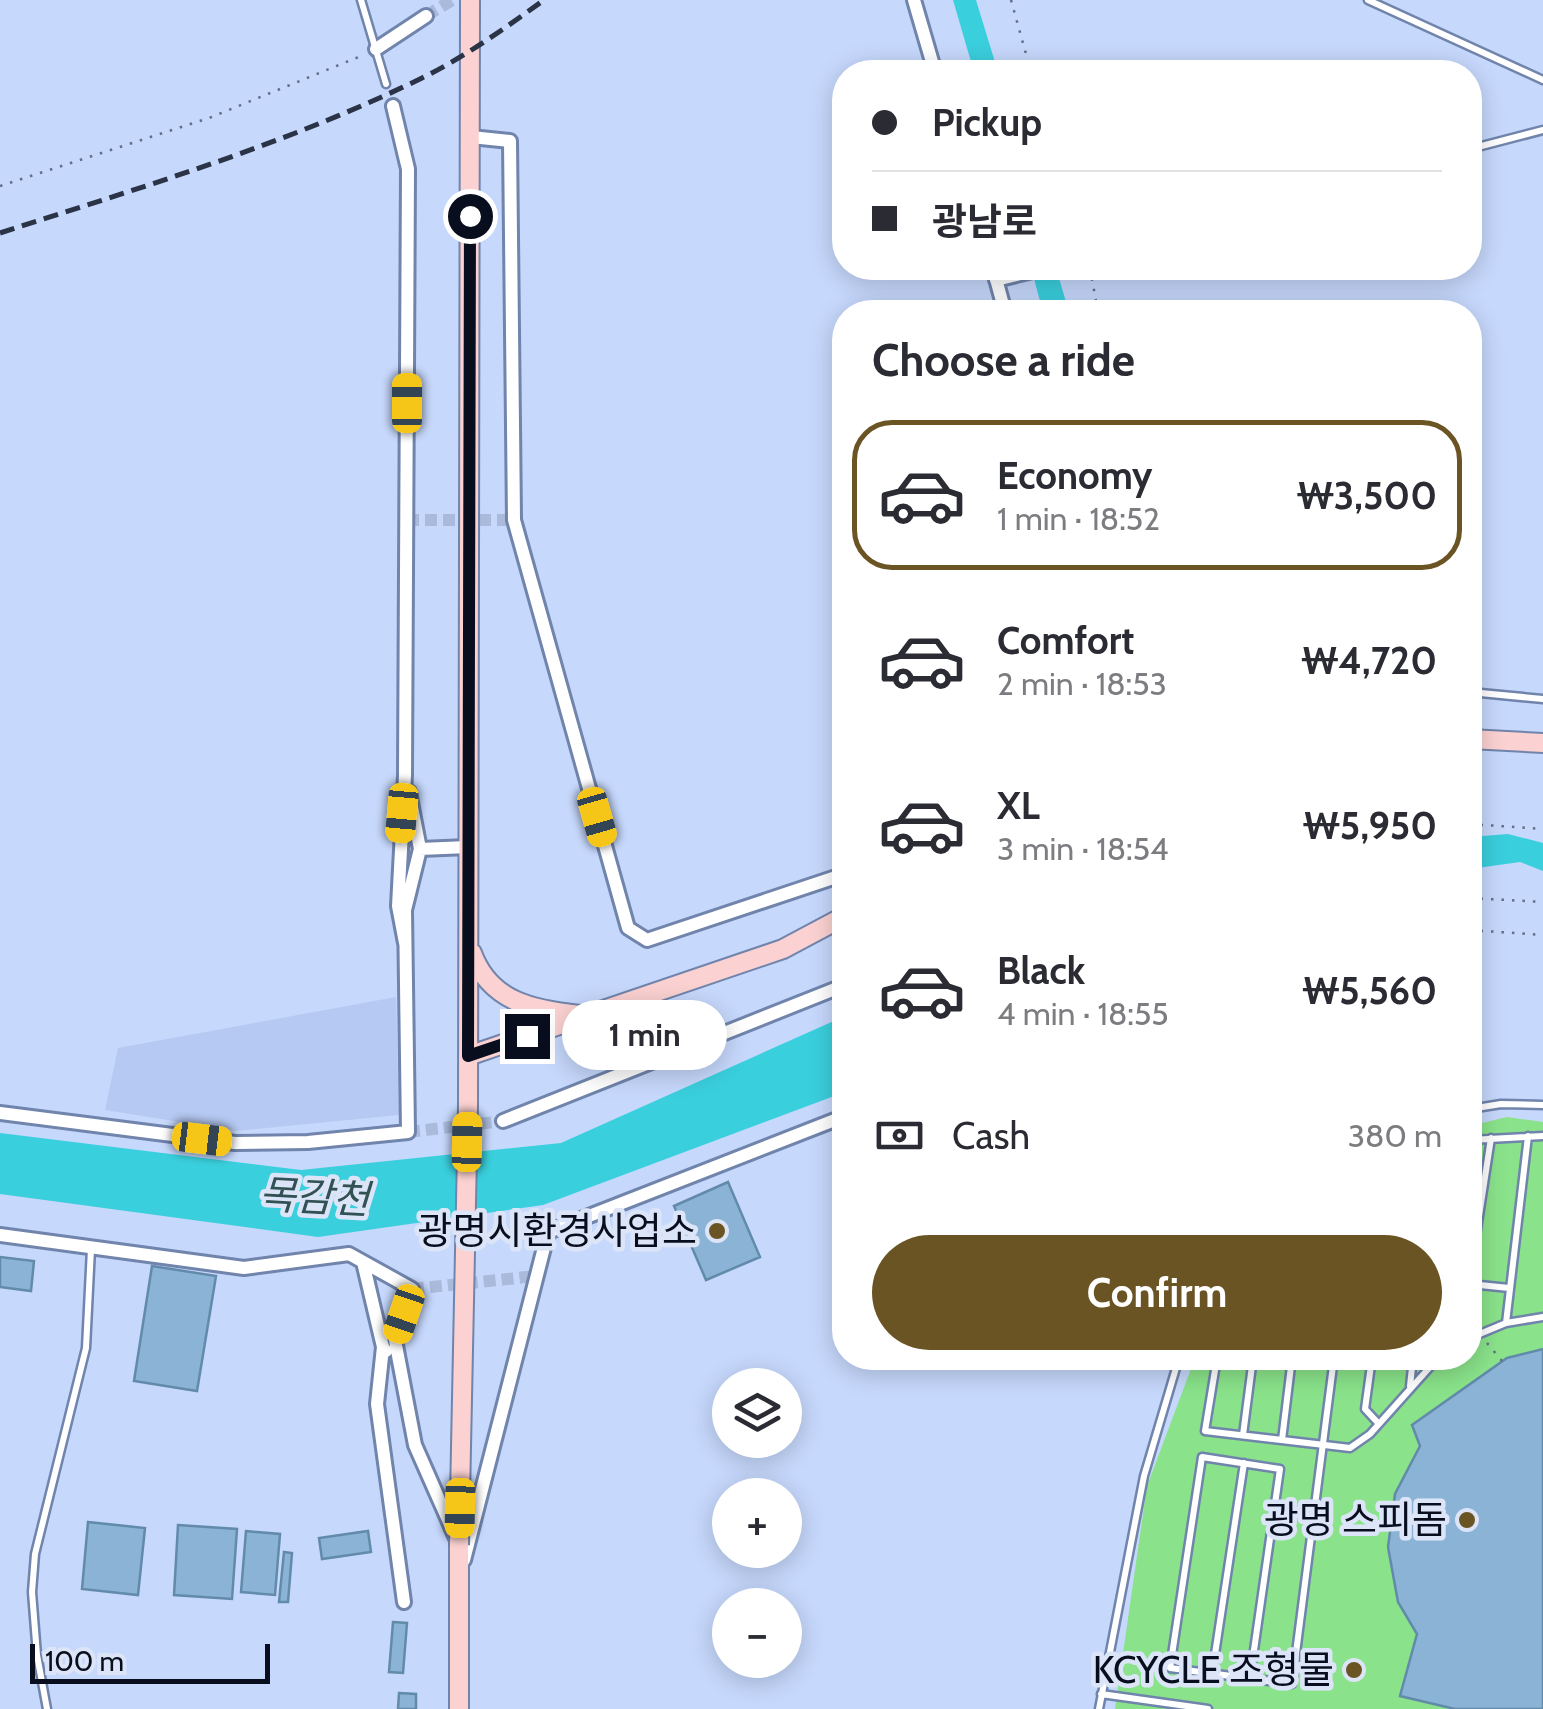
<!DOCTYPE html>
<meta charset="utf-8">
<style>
:root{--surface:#fff;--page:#f2f2f3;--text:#2b2b33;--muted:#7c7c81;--line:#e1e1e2;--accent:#6b5424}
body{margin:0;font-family:Cabin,"Noto Sans KR",sans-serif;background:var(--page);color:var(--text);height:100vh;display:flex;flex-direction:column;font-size:38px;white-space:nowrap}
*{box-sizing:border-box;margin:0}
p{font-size:32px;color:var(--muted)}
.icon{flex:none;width:55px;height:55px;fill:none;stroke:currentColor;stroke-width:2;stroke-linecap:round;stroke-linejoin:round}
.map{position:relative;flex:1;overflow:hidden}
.panel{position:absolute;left:832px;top:300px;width:650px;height:1070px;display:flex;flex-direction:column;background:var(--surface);border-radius:40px;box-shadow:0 5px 25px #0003}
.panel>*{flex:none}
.banner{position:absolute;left:832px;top:60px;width:650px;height:220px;border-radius:40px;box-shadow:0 5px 25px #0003;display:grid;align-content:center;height:220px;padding:0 40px;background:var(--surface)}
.tools{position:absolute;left:712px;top:1368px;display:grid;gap:20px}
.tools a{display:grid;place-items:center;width:90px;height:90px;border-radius:50%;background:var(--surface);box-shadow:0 5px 25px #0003;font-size:50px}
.scale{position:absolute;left:30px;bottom:25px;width:240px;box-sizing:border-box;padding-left:10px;border:5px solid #080e1d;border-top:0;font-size:28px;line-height:35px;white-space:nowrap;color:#080e1d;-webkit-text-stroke:8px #dce5f7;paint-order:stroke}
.end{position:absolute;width:45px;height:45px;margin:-22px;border:12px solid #080e1d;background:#fff;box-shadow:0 0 0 5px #fff}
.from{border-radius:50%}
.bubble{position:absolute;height:70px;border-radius:35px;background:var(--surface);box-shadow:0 5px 25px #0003;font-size:32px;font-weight:800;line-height:70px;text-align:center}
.car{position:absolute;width:30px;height:60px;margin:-30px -15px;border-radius:12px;box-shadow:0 0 8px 2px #0007;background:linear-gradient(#f5c518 24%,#345 0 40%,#f5c518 0 76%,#345 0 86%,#f5c518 0)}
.banner b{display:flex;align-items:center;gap:35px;height:95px;font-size:38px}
.banner b+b{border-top:2px solid var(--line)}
.banner i{width:25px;height:25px;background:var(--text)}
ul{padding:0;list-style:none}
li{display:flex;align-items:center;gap:30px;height:150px;margin:0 20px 15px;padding:0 20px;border:5px solid transparent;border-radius:40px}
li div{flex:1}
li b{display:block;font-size:38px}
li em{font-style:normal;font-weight:800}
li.current{border-color:var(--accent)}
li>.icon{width:90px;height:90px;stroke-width:1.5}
h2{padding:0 40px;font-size:45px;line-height:120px}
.pay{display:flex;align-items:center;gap:25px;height:110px;padding:0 40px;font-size:38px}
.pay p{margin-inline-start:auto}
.action{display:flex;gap:20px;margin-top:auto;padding:20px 40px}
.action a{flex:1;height:115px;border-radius:60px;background:var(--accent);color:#fff;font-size:40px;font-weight:800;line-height:115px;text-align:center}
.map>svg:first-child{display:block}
.built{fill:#b5c9f2}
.green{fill:#8ae38a}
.water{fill:#3acfdd}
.building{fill:#8bb3d5;stroke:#628aaa;stroke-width:2.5}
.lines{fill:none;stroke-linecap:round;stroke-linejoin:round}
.street-tunnel{stroke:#aabadb;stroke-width:12;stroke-dasharray:12 6;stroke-linecap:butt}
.lane-casing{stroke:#7084ac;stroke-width:11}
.street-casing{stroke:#7084ac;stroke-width:18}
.secondary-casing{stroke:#7084ac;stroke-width:22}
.path{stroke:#646f88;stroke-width:2.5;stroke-dasharray:2.5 8;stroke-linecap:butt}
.lane{stroke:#fff;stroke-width:6}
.street{stroke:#fff;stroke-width:12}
.secondary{stroke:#fbd2d1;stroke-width:18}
.rail{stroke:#2b3346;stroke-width:5;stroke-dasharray:15 8;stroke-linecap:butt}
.secondary-bridge-casing{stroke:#7084ac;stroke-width:22;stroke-linecap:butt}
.secondary-bridge{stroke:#fbd2d1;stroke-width:18}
.route{stroke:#080e1d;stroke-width:12}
.poi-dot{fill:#6b5424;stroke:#dce5f7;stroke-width:4}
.labels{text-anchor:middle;stroke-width:9;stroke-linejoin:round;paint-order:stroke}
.poi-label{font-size:38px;fill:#080e1d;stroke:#dce5f7;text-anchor:end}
.water-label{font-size:40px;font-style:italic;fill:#325154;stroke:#dce5f7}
</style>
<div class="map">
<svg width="1543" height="1709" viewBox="0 0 1543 1709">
<rect width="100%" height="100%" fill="#c6d8fc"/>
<path class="built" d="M396,997l3,118 -163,16 -131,-21 13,-62z"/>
<path class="green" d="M1507,1117l36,5v587h-428l32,-223 48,-128h275v-232z"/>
<path class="water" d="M953,0h23l22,72h-24z
M1031,268h25l13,44h-26z
M1508,834l35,9v28l-23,-9 -50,7v-32z
M845,1016v76l-302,113 -225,32 -318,-43v-61l301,37 260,-27z"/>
<path class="building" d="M728,1182l32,75 -54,23 -32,-74z
M0,1257l34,4 -3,30 -31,-4z
M152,1266l64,10 -19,115 -63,-10z
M1543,1349v360h-88l-55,-13 17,-62 -19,-32 -10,-55 7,-53 25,-48 -8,-21 95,-67z
M88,1522l57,6 -7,67 -56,-6z
M178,1525l59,4 -5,70 -58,-4z
M246,1531l34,3 -5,61 -34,-3z
M368,1531l3,21 -49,7 -3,-21z
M284,1552l8,1 -4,49h-9z
M393,1622l14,1 -4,50 -14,-1z
M399,1693l17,1v15h-18z"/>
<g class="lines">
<path class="street-tunnel" d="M426,16l26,-16
M407,520h107
M408,1132l95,-11
M412,1289l125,-13"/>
<defs>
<path id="lane" d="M361,0l25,84
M1368,0l175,80
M1470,149l73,-19
M1470,692l73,7
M1470,1109l31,-5 42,1
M1470,1140l73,-4
M1470,1275l21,-137
M1470,1284l39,4
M1506,1323l22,-187
M1470,1338l36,-15 37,-6
M1217,1358l-12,73 145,17 20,-14 68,-76
M1372,1358l-7,51 14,15
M1410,1386l3,-28
M1243,1435l10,-77
M1282,1440l10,-82
M1212,1674l32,-211
M1250,1678l30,-209 -78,-12 -32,211 122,16 42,-326
M1101,1694l107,15
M47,1709l-10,-54 -5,-63 3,-38 51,-206 5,-99
M1099,1709l45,-233 35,-118"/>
<path id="street" d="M914,0l21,72
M376,49l50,-33
M393,106l15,63 -3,606 -7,131 7,37
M471,137l39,4 4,379 114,408 19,12 198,-66
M993,268l12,44
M996,280l49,-12
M409,792l11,57
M0,1113l235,30 73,-1 100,-10 -3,-222 15,-61 48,-2
M503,1121l342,-136
M0,1235l244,33 105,-14 63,35 -17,51 20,105 41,93
M363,1262l20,85 3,4
M383,1347l-6,57 27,198
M464,1560l84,-328 297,-116"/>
<path id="secondary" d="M1470,739l73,4
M472,953c18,49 61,57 108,62
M468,1056l315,-107 62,-33
M468,1105l2,-1105
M459,1709v-164"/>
</defs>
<use href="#lane" class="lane-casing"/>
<use href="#street" class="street-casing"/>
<use href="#secondary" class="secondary-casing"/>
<path class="path" d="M1011,0l20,72
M0,186l209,-68 152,-62
M1090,268l8,44
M1470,824l73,5
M1470,898l73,4
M1470,930l73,5
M1487,1343l15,18"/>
<use href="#lane" class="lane"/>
<use href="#street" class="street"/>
<use href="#secondary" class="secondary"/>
<path class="rail" d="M0,233c142,-46 287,-89 422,-155 43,-21 83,-50 122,-78"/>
<defs>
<path id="secondary-bridge" d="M459,1545l9,-440"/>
</defs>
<use href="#secondary-bridge" class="secondary-bridge-casing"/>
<use href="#secondary-bridge" class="secondary-bridge"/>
</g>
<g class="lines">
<path class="route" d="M470,216l-2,840 59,-20"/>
</g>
<g class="poi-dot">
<circle cx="717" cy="1231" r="10"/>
<circle cx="1467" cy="1520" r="10"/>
<circle cx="1354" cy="1670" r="10"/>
</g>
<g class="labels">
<g class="poi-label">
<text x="697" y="1244">광명시환경사업소</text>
<text x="1447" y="1533">광명 스피돔</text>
<text x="1334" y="1683">KCYCLE 조형물</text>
</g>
<g class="water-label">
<text transform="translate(314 1197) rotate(3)" y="14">목감천</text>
</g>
</g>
</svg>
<div class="tools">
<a><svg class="icon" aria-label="layers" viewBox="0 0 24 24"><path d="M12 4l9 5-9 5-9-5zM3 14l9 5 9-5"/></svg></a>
<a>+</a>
<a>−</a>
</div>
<div class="scale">100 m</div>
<i class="end from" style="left:470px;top:216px"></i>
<i class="end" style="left:527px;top:1036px"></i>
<div class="bubble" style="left:562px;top:1000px;width:165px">1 min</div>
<i class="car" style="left:407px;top:403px;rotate:0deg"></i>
<i class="car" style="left:402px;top:813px;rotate:185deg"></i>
<i class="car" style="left:597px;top:817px;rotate:164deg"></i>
<i class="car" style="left:202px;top:1139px;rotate:97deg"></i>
<i class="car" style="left:467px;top:1142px;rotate:1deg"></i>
<i class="car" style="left:404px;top:1314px;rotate:199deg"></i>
<i class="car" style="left:460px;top:1508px;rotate:181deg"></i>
<div class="banner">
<b><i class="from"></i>Pickup</b>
<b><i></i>광남로</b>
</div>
<section class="panel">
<h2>Choose a ride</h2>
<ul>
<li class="current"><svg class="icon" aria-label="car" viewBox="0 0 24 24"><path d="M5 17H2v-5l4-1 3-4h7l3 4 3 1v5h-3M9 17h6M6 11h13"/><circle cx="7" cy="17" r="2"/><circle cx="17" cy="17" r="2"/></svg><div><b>Economy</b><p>1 min · 18:52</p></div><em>₩3,500</em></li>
<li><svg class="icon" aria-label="car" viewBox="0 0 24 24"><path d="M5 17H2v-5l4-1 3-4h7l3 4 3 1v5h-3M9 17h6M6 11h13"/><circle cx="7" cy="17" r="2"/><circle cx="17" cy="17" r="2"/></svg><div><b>Comfort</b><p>2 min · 18:53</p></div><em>₩4,720</em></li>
<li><svg class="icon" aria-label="car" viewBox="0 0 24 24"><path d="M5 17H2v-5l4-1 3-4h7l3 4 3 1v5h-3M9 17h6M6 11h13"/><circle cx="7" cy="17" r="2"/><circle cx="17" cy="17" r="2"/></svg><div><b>XL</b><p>3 min · 18:54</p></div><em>₩5,950</em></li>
<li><svg class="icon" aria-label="car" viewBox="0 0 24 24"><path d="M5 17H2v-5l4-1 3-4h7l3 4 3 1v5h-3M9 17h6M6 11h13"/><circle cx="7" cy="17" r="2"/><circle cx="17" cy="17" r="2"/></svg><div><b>Black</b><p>4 min · 18:55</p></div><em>₩5,560</em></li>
</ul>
<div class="pay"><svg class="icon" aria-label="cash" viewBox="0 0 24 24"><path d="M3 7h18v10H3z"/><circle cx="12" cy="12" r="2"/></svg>Cash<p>380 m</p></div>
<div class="action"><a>Confirm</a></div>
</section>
</div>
